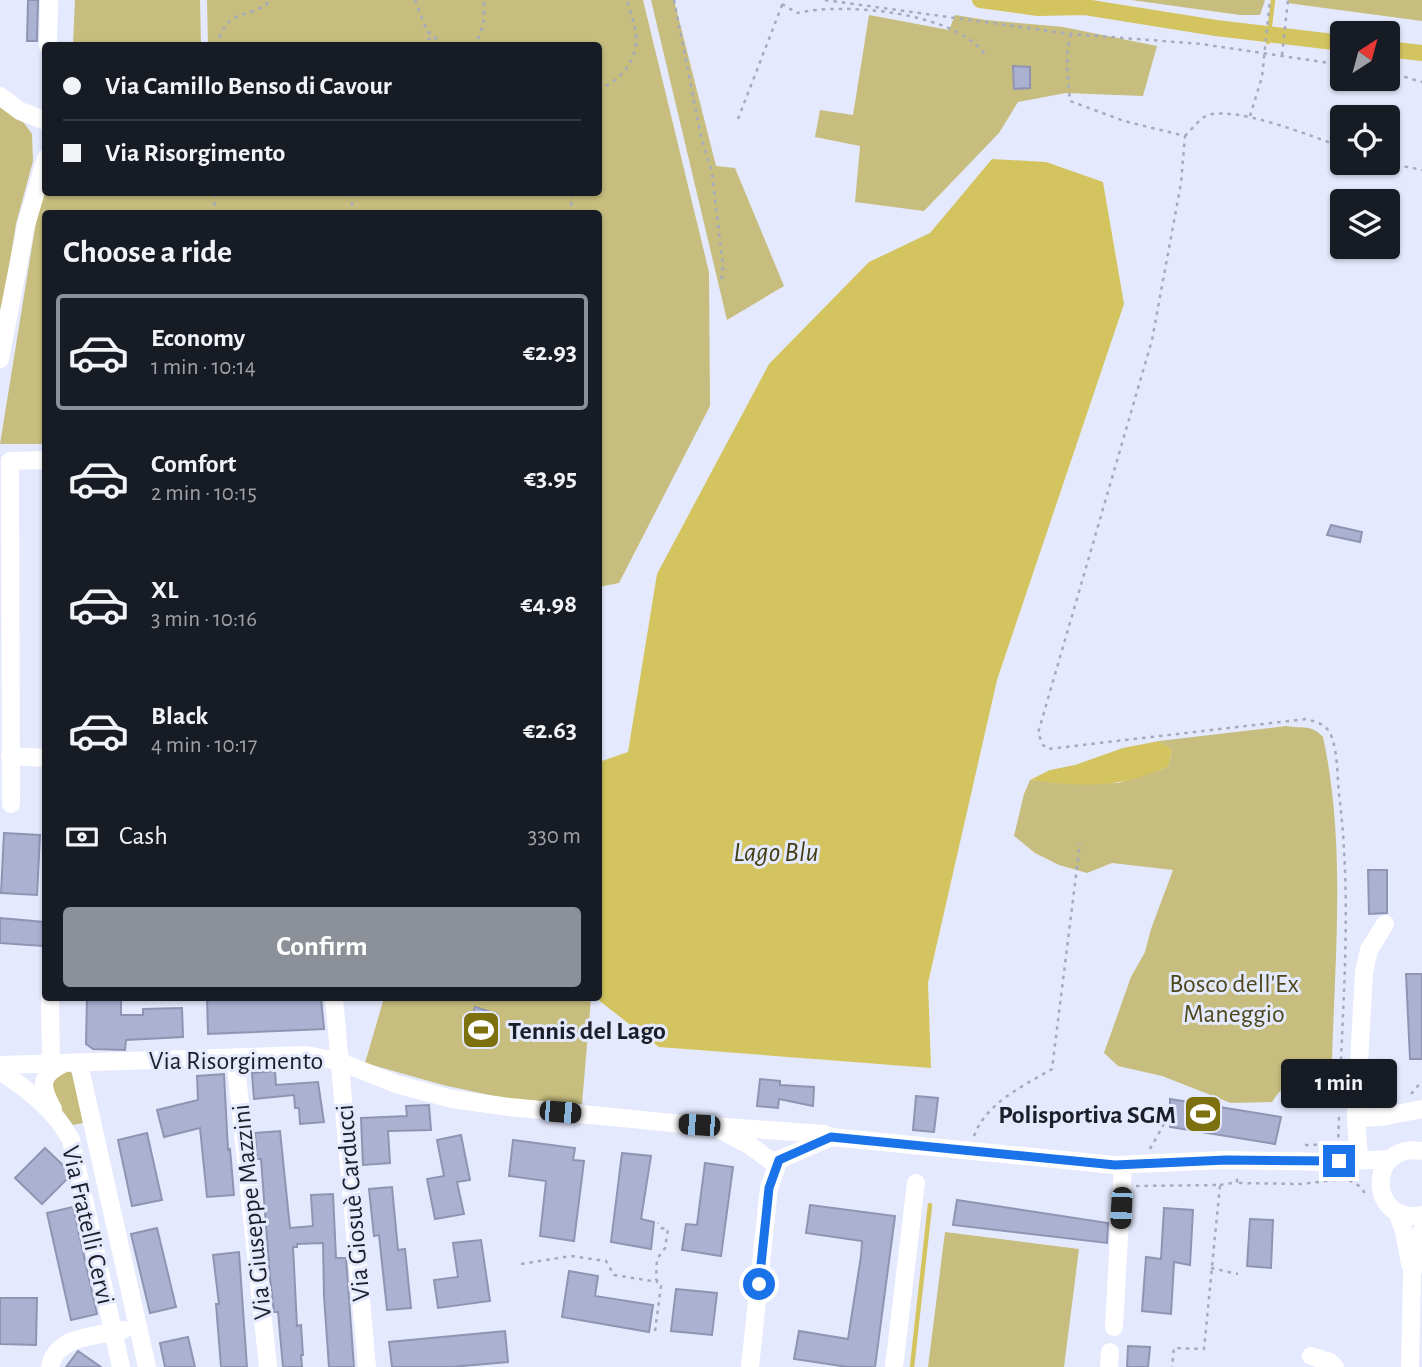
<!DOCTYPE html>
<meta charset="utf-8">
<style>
:root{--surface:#171b24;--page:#20242c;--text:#f1f3f6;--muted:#9ea1a6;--line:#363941;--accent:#8c9099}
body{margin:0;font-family:"Alegreya Sans",sans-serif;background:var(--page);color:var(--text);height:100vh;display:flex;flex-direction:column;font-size:26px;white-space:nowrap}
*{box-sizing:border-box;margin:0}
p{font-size:23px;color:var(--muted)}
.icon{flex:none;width:38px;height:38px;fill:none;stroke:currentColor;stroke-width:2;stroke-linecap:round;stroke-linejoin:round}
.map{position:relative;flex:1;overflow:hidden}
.sheet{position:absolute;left:42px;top:210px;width:560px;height:791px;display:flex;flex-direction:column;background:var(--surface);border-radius:7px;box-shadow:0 2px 5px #0004}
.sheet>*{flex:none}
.hud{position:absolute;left:42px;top:42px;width:560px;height:154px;border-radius:7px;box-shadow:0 2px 5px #0004;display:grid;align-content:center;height:154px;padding:0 21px;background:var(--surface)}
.needle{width:46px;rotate:36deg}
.buttons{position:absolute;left:1330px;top:21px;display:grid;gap:14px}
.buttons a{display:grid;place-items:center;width:70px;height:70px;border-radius:7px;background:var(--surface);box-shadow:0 2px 5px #0004;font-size:35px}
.end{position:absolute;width:32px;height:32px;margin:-16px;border:9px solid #1a73e8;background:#fff;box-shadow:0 0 0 4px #fff}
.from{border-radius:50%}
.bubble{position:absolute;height:49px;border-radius:7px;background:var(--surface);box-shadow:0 2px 5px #0004;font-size:23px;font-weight:600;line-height:49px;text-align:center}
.car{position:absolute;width:21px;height:42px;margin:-21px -10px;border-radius:9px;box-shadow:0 0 5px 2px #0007;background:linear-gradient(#222 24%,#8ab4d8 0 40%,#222 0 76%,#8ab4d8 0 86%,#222 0)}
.hud b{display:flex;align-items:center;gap:24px;height:66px;font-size:26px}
.hud b+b{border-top:2px solid var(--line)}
.hud i{width:18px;height:18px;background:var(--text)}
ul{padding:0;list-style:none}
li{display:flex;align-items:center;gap:21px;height:116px;margin:0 14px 10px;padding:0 7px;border:4px solid transparent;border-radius:7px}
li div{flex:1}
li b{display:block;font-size:26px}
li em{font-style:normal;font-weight:600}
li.current{border-color:var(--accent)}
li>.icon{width:63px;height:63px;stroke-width:1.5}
h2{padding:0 21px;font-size:32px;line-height:84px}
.pay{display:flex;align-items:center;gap:18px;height:77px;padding:0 21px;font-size:26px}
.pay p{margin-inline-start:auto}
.cta{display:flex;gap:14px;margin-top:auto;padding:14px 21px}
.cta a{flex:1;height:80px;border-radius:7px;background:var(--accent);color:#fff;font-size:28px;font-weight:600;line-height:80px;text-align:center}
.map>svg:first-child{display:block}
.green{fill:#c6bd7e}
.water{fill:#d3c45f}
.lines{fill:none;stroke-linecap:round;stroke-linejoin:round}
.stream{stroke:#d3c45f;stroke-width:4.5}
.canal{stroke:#d3c45f;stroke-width:16}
.building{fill:#abb1d1;stroke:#8f94b3;stroke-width:2}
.path{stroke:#a7aabc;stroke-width:2.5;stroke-dasharray:3.5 5;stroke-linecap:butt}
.minor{stroke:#fff;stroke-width:18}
.route{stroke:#1a73e8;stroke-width:9}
.labels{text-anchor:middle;stroke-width:6;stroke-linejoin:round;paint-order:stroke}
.park-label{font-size:26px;fill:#4d471c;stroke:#e5e9fd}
.poi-label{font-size:26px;font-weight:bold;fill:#1c1e2a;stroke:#e5e9fd;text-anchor:start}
.street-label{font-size:26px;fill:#1c1e2a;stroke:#e5e9fd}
.water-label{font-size:28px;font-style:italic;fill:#423c11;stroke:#e5e9fd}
</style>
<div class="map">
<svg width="1422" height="1367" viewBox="0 0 1422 1367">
<rect width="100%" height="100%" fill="#e5e9fd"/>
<path class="green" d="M75,0h125l1,45h-128z
M207,0h436l66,272 1,134 -91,177 -20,4 -1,-373h-552l-1,230h-45l39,-241 6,-16 1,5h552v-146l-390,-1z
M651,0h23l42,166 19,2 49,118 -57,34z
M1131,0h134l-5,15h-20z
M1288,0h134v21l-135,-18z
M869,15l80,15 6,-15 31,5 77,7 94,19 -14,50 -77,-3 -48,9 -19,31 -75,78 -69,-9 5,-56 -45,-9 5,-27 33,5z
M0,107l24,16 8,11 1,27 -17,63 -12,77 -4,9z
M1286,726c15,3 26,-2 37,11 23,106 12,217 9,324l-37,14 -6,13 -10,4 -7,10 -41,1 -69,-27 -44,-10 -14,-13 27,-76 14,-25 6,-23 22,-59 -61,-7 -25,10 -28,-8 -24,-12 -21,-17 10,-42 6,-14 40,4 49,-1 49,-16 4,-17 -13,-9z
M384,998h207l-9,106 -74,-5 -65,-14 -78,-22z
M68,1069l5,5 10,49 -10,2 -23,-31 -2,-13z
M945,1232l134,17 -15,118h-136z"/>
<path class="water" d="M992,159l54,3 57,20 21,122 -127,376 -69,303 3,85 -272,-21 -62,-48 -8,-1h9l1,-236 29,-10 29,-178 112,-210 100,-102 61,-29z
M1159,741l13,9 -4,17c-16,5 -32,13 -48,15 -29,5 -61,2 -90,-2l20,-10 25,-5 48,-17z"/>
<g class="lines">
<path class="stream" d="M1268,42l5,-42
M912,1367l18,-162"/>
<path class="canal" d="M980,0l58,8 47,-1 131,21 126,15
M1388,49l34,4"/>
</g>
<path class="building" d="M28,0h10l-1,41h-10z
M1013,66l17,1v21l-16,1z
M1331,525l31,7 -2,10 -33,-7z
M4,833l36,2 -3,60 -36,-2z
M1368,870h19v43l-18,1z
M0,918l44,4 -1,24 -43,-3z
M1406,974h16v85h-12z
M87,998h34v17h22v-6l39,-1 1,29 -57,3 -1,10 -32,-1 -7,-5z
M207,998h114l3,31 -116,5z
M475,1007l22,7 -7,24 -13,-3 2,-5 -7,-2 3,-8h-4z
M275,1071l1,14 42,-3 6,40 -24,2 -1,-16h-4l-1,-13 -40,4 -2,-26z
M224,1074l4,76 2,-1 4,46 -27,2 -7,-69 -36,9 -7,-27 41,-10 -1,-24z
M760,1079l20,2v4l34,2 -1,19 -34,-7 -1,9 -21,-2z
M916,1096l22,2 -4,34 -21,-2z
M1170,1099l111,18 -6,27 -105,-17z
M429,1105l2,25 -43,1 2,32 -27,2 -2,-47 46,-2 -1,-10z
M280,1131l10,97 23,-2 -2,-31 22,-1 3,64h10l8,109h-25l-5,-71 -1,-53 -26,1v3h-4l4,79 4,-1 2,30h-2l1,12h-19l-5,-55h-4l-4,-34 -9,-119h-4l-2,-26z
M147,1133l15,67 -30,6 -14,-66z
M461,1135l9,45 -13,2 7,32 -29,5 -8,-40 17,-3 -7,-36z
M513,1140l62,8 -2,12 11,1 -10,80 -34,-5 6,-55 -37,-5z
M45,1148l21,20 2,10 -26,26 -27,-26z
M622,1153l29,3 -10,63 13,3 -3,27 -40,-7z
M705,1163l28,4 -12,89 -39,-6 4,-26 11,1z
M392,1187l6,63 7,-1 6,59 -24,2 -8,-75 -5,1 -5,-47z
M957,1200l151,23 -1,20 -154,-18z
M810,1205l85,11 -20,151h-27l-54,-8 5,-28 49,8 13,-83 1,-15 -56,-8z
M73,1207l24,107 -26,6 -24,-107z
M1164,1208l29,2 -3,55 -16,-3 -3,52 -29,-3 4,-54 15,2z
M1250,1219l23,1 -2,48 -24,-2z
M157,1228l19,79 -26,6 -19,-79z
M481,1240l9,61 -52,7 -4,-28 24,-3 -5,-34z
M239,1252l8,115h-26l-5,-63h3l-6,-49z
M569,1271l29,5 -3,20 58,9 -4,27 -87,-15z
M676,1289l41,4 -5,42 -41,-4z
M0,1298h37l-1,47 -36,-1z
M505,1331l3,31 -57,5h-59l-3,-25z
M188,1337l7,30h-30l-5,-24z
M1128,1346l22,1 -2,20h-21z
M78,1351l23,16h-35z"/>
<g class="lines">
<path class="path" d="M415,0l12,31 18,15
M674,0l27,136 11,37 11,93 -2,18
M825,0l246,34 131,10 140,21
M782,4l15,9c48,-11 160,-1 189,43
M1071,34c-7,24 -3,43 -1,67l54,20 61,15 -4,47 -29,157 -114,393 5,12 5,4 258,-30c11,3 20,5 25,16 7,18 6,40 8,59 13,103 4,206 0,310
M217,46c12,-43 30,-23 54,-46
M422,46l10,-10
M473,46c11,-15 12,-28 11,-46
M1282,55l6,-55
M1388,72l34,10
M598,89c22,-6 42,-32 38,-56 -2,-11 -6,-22 -9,-33
M1250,116l12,-39 8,-77
M738,119l46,-119
M1185,136c6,-6 12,-14 19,-19 24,-15 112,21 138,30
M1388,163l34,7
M214,214l1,-22
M352,214v-22
M570,214l3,-22
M1411,1094l11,-13
M974,1136c12,-33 49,-50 78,-67l28,-226
M1305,1145l34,-1
M1338,1146l1,-29
M1150,1149l14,-25 1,-10
M1343,1176l1,3c11,3 16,6 22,16
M1239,1183l62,1 43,-5
M1220,1185l17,-3v-5
M1136,1186l84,-1 -16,164 -30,-1 -2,19
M521,1264l50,-8 35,5 8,14 44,7
M1211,1268l27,6
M655,1331l6,-45 -5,-7 1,-20 8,-11 3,-19 -7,-1 -3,-5"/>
<path class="minor" d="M48,46l1,-46
M0,96l20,15 26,10
M0,359l26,-134 20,-67
M10,756l36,2
M11,804l-1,-343 36,-1
M50,998l1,67
M334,998l33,369
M235,1057l33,310
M79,1064l68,303
M0,1065l306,-10 32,6 58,23 56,15 58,8 173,17 141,10 7,3 284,28 110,-5 107,2 58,-3
M0,1071c27,18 56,40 71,69l50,227
M53,1109c-12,-22 -15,-33 10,-45
M1356,1118l25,-1 41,-8
M721,1130l28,15 22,16 10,-2 50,-22
M1422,1151c-56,-10 -54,75 0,64
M1359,1159l-3,-41 8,-146 5,-22 16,-26
M1397,1212l7,19 6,33
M1114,1327l9,-162
M1311,1356l19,6 5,5
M50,1367c6,-32 47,-31 73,-37
M750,1367l19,-179 10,-28
M894,1367l22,-184
M1109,1367l1,-15
M1410,1367l2,-93 10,-43"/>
</g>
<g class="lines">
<path class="route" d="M759,1284l10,-96 10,-28 52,-23 284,28 111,-5 113,1"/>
</g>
<defs>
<symbol id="stadium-square" viewBox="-11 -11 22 22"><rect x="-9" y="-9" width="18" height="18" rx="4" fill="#7c700f" stroke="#e5e9fd"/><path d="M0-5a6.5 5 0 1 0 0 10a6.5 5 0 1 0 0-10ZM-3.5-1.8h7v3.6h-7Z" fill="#fff"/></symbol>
</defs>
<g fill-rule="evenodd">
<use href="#stadium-square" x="459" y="1008" width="44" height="44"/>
<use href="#stadium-square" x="1181" y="1092" width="44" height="44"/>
</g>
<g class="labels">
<g class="park-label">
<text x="1234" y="992">Bosco dell'Ex<tspan x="1234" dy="30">Maneggio</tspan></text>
</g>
<g class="poi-label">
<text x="508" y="1039">Tennis del Lago</text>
<text x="1176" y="1123" text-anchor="end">Polisportiva SGM</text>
</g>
<g class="street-label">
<text x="236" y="1069">Via Risorgimento</text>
<text transform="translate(352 1203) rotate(-95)" y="9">Via Giosuè Carducci</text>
<text transform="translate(251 1212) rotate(-96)" y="9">Via Giuseppe Mazzini</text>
<text transform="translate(89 1225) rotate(77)" y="9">Via Fratelli Cervi</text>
</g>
<g class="water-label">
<text x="776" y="861">Lago Blu</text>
</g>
</g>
</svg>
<div class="buttons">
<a><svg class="needle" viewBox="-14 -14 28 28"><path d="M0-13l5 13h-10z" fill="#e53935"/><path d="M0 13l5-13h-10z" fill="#9ea1a6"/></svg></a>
<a><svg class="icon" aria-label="locate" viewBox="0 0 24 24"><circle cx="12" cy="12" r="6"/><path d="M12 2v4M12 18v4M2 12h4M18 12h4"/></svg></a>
<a><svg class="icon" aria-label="layers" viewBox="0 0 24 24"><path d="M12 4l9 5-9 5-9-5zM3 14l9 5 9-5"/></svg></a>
</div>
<i class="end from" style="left:759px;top:1284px"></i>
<i class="end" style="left:1339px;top:1161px"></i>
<div class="bubble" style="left:1281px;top:1059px;width:116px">1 min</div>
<i class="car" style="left:560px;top:1112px;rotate:95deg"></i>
<i class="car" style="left:699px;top:1125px;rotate:274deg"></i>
<i class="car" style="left:1121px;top:1208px;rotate:183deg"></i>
<div class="hud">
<b><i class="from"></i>Via Camillo Benso di Cavour</b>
<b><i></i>Via Risorgimento</b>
</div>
<section class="sheet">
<h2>Choose a ride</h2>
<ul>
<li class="current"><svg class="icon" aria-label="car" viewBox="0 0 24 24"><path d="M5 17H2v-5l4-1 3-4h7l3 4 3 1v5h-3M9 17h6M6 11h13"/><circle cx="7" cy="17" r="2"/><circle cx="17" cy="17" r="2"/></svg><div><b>Economy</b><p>1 min · 10:14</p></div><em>€2.93</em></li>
<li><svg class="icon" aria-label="car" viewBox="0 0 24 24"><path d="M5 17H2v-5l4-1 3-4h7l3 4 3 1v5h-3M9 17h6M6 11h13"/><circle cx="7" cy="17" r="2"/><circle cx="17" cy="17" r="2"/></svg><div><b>Comfort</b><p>2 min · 10:15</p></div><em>€3.95</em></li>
<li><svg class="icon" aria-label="car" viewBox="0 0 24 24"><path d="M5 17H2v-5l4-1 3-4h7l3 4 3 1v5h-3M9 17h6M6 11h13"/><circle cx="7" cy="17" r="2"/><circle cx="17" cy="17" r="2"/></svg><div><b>XL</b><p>3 min · 10:16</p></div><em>€4.98</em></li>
<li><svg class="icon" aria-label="car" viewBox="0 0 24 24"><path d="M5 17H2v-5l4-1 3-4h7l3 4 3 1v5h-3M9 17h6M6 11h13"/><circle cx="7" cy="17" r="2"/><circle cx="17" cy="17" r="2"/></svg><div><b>Black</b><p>4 min · 10:17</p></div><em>€2.63</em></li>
</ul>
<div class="pay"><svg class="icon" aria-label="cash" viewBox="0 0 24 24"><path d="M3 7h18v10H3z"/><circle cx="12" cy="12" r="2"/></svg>Cash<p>330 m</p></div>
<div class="cta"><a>Confirm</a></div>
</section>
</div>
